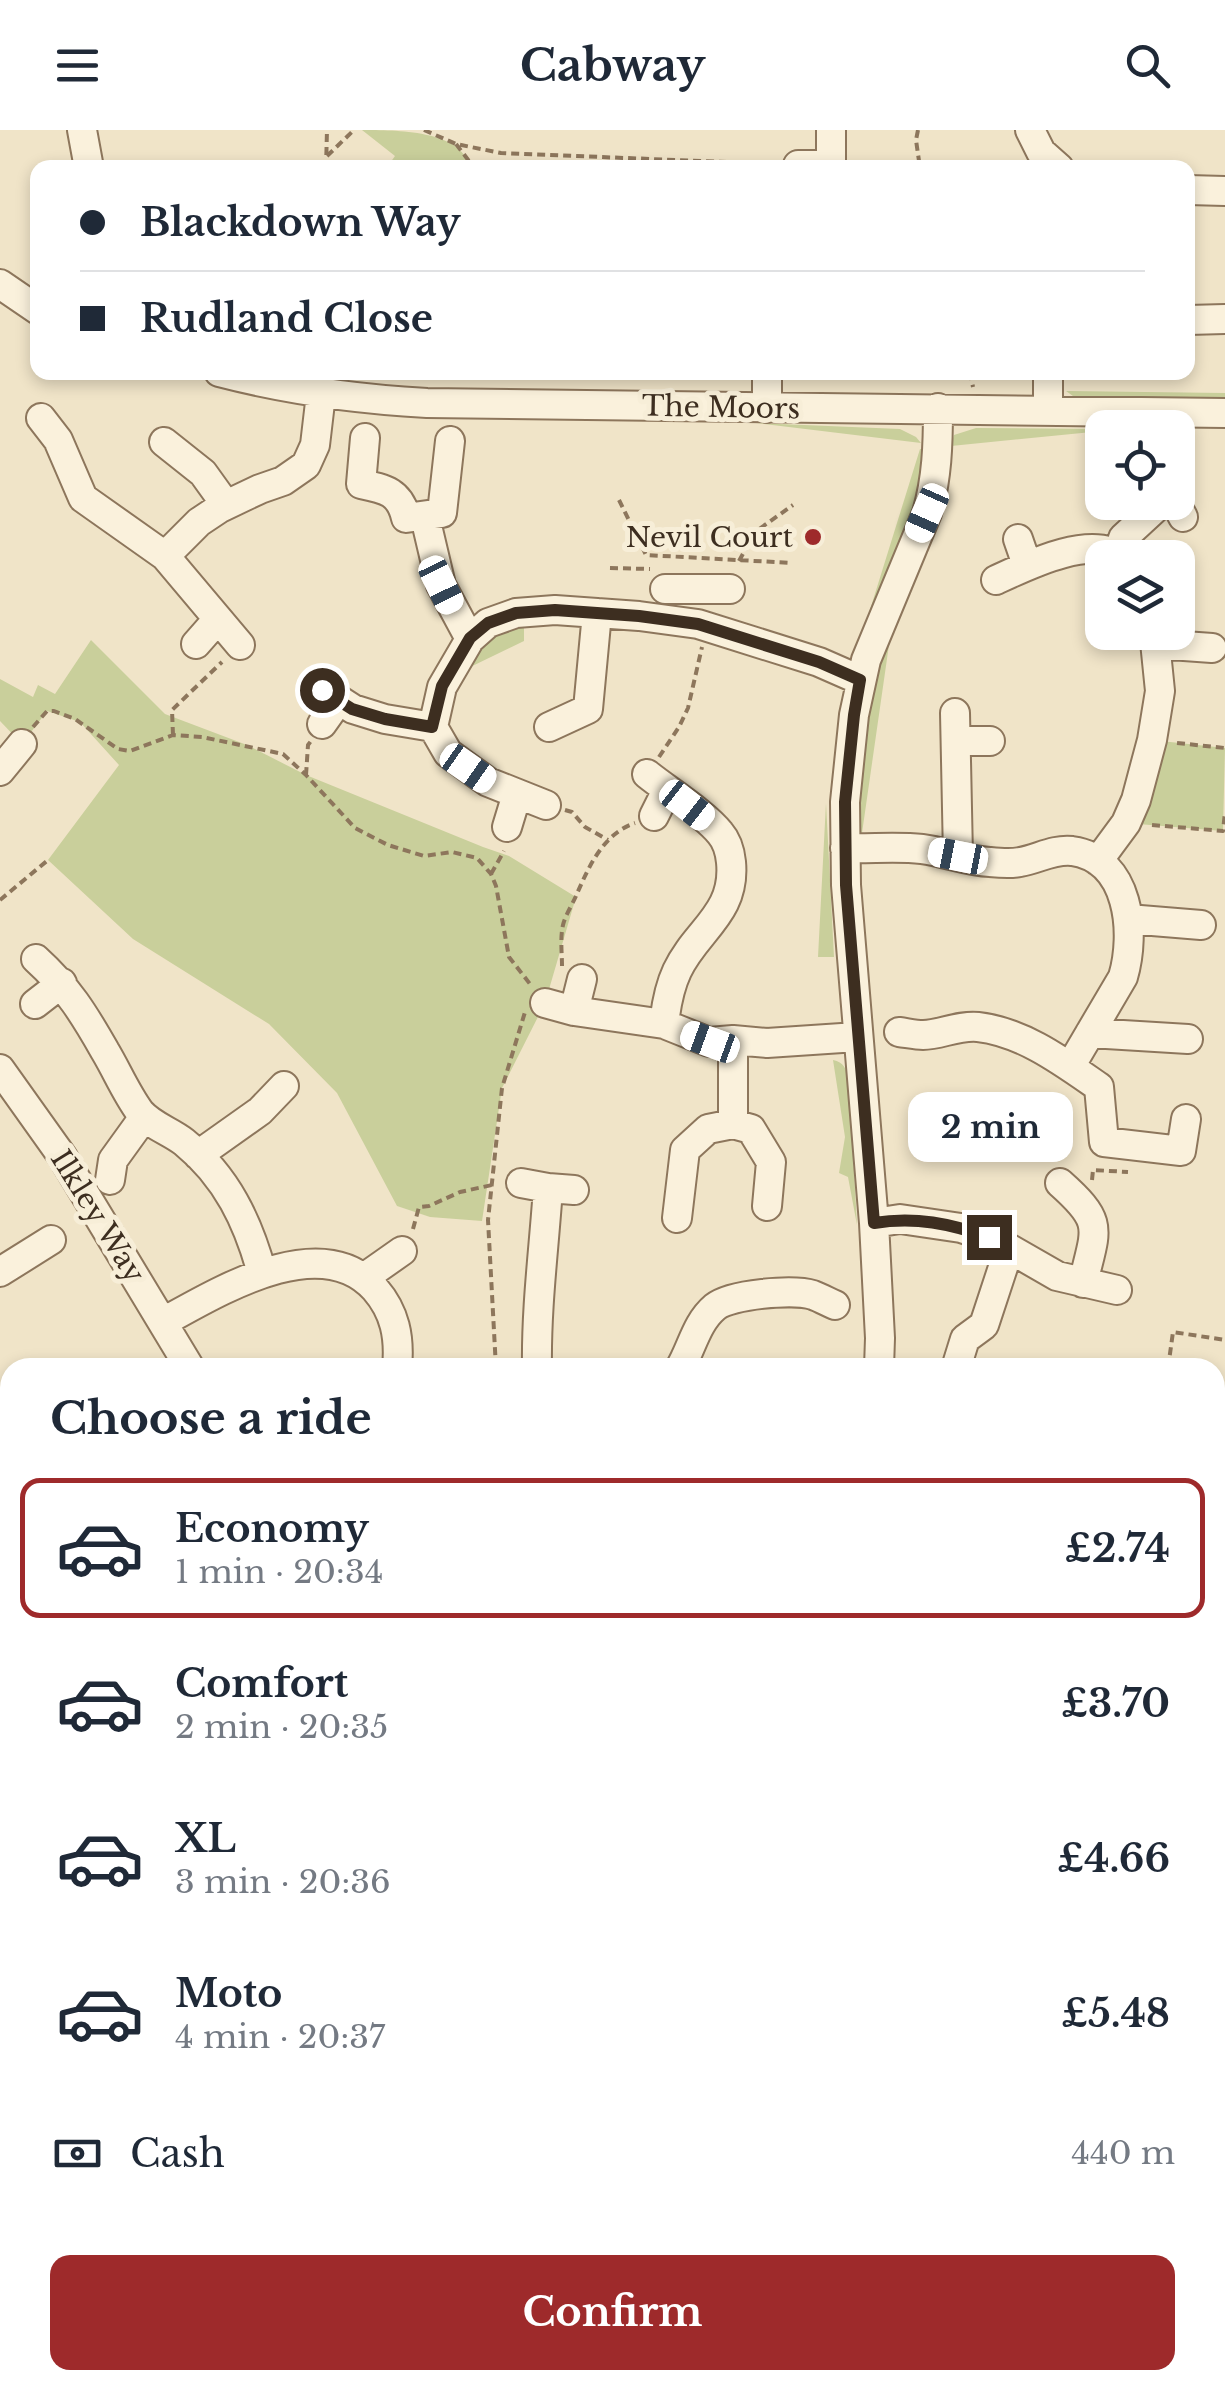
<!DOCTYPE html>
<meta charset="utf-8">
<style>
:root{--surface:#fff;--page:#f2f2f3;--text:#1f2937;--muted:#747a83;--line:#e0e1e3;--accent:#9e2a2b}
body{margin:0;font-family:"Libre Baskerville",serif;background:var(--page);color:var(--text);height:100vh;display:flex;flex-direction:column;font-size:38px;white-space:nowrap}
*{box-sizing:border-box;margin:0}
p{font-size:32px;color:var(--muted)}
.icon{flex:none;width:55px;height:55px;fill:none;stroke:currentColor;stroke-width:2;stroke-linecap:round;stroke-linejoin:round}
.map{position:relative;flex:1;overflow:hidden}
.sheet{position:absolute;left:0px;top:1228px;width:1225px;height:1032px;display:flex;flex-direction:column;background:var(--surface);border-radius:30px 30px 0 0;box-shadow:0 5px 15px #0003}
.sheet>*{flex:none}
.top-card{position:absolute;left:30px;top:30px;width:1165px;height:220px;border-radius:20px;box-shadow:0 5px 15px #0003;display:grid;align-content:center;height:220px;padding:0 50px;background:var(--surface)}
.tools{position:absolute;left:1085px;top:280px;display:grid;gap:20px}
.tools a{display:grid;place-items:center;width:110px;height:110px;border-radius:20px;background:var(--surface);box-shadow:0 5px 15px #0003;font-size:50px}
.end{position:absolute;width:45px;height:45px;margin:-22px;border:12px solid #3d2e20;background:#fff;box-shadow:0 0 0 5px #fff}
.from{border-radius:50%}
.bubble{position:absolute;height:70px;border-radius:20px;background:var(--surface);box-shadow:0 5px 15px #0003;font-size:32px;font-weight:700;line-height:70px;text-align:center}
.car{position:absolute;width:30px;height:60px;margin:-30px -15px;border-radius:12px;box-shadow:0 0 8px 2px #0007;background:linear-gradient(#fff 24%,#345 0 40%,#fff 0 76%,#345 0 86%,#fff 0)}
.top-card b{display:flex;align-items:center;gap:35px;height:95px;font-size:38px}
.top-card b+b{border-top:2px solid var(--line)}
.top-card i{width:25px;height:25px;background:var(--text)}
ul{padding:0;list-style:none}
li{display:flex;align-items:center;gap:30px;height:140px;margin:0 20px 15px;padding:0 30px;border:5px solid transparent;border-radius:20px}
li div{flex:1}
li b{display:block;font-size:38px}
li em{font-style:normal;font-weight:700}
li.active{border-color:var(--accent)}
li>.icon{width:90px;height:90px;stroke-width:1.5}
h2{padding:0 50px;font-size:45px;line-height:120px}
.pay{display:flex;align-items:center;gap:25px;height:110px;padding:0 50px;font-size:38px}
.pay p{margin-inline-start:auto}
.cta{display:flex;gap:20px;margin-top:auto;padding:20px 50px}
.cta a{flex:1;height:115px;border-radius:20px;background:var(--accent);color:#fff;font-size:40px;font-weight:700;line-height:115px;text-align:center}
header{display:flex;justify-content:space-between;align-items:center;height:130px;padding:0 50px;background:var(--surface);font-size:45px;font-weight:700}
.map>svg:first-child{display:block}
.green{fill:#c9cf9b}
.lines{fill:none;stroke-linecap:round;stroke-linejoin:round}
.stream{stroke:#6f938a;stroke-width:6}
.minor-casing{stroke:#8d765c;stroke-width:32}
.path{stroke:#8d765c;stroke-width:4;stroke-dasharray:8 5;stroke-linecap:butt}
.minor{stroke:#faf1dc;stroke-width:28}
.rail{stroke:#3d2e20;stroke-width:6;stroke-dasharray:18 18;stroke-linecap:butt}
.route{stroke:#3d2e20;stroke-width:12}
.poi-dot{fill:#9e2a2b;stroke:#f7eed8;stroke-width:4}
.labels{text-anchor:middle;stroke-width:10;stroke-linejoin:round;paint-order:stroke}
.street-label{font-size:28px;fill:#3d2e20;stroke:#f7eed8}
.poi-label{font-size:28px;fill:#3d2e20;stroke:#f7eed8;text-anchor:end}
</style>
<header><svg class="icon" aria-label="menu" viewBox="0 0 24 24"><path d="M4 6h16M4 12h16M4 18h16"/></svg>Cabway<svg class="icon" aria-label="search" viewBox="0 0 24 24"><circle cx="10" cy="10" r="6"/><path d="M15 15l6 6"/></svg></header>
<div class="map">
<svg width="1225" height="2259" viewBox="0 0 1225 2259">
<rect width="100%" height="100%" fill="#f0e4c8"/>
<path class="green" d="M362,0c33,0 101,0 107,37h-73l-6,-4 5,-7z
M1066,261l159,2v8l-143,-3 -9,-2z
M756,293l144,6 16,8 5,6z
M976,298l126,1v2l-151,15 3,-11z
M920,319h4l3,28 -72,181z
M894,480l-32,223 -7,-5 9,-129z
M524,493v18l-62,30 20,-31z
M91,510l74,74 82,31 59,30 177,72 26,9 67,41 -31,106 -43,85 -20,133 -52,-4 -33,-11 -60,-113 -68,-69 -136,-85 -85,-79 71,-95 -39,-43 -33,-11 -25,33 -22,-23v-42l33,18 5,-12 17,9z
M1152,610l73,8 -2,83 -97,-8z
M826,673l8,154h-16z
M833,930c11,2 13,9 16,19l8,146 -9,-48 -9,-4 6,-36z"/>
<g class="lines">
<path class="stream" d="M0,1787l10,1
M0,2116l10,24
M0,2171l10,19
M42,2250l5,9
M79,2250l8,9
M531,2250l4,9"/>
<defs>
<path id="minor" d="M82,0l7,38
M1030,0l11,22 18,16
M798,35h32
M831,38v-38
M1188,60l37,1
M0,154l38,26
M1188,190l37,-1
M219,242c69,18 137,27 208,31l798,10
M767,242v36
M1048,281v-39
M41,288l17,22 25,58 82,58 75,89
M365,308l-4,46c25,5 39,8 45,34l36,-5 8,-72
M164,312l39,31 23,32
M1175,372l8,15
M425,387l16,68 29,54
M1018,409l9,26
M165,426l34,-34 21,-14 40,-19 23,-8 23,-16 9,-20 6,-51
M1124,428l-3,-10 2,-10 39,-36
M996,450c30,-14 96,-47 126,-22
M665,459h65
M196,514l22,-25
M1156,514l56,4
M322,559l31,20 32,10 48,8 15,26 40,29 58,23
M955,583l3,143
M322,594l17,-24
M433,597l9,-40 28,-48 18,-16 28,-10 39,-3 84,6 59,8 121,38 41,18
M549,597l39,-18 9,-96
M956,611h34
M0,641l22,-27
M647,644c21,17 57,39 73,59 7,8 10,19 11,29 5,52 -35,68 -54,109 -8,17 -11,35 -13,53
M654,686l13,-26
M507,697l10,-33
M845,718c25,1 52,-2 77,1 23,3 45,12 68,13 10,1 21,2 30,0 18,-3 33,-13 52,-11 58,8 64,82 51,126l-53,90
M1098,731l28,-38 10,-23 16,-60 8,-49 -6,-59
M1128,789l73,6
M36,829c32,29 48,55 69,92 12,20 21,42 35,61 12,14 30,19 44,30 43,35 64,80 78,131
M545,873l29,8 90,13 45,18 24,-2 34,3 90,-6
M35,874l27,-21
M574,881l8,-32
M899,902c8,1 17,3 24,3 17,0 35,-10 55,-8 45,5 85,35 121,60l5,55 77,9 5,-32
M1090,903l98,6
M733,910v84
M0,939l62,87 128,212
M198,1025l62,-44 24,-25
M110,1050l3,-20 31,-43
M521,1053l27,5 26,2
M1060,1053c45,40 36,45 23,100
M677,1088l8,-68 23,-21 25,-5 18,5 20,33 -4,44
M874,1093l26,-4 61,9 28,9 68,39 60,14
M0,1142l51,-32
M365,1147l37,-26
M163,1192c55,-30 158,-94 212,-33 20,23 25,48 22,79
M537,1238c-1,-61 7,-120 11,-180
M680,1238c12,-20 16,-45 35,-61 16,-13 78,-18 98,-12 8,3 15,7 22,10
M879,1238l1,-30 -6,-115 -28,-338 -1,-83 9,-87 12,-55 61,-147c10,-35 11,-68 11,-105
M956,1238l9,-29 19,-14 25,-76
M1215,1350h5l5,-4
M1215,1429l10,2
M1215,1548l10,6
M1215,1658l10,-23
M1215,1685l10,1
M1215,1799l10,2"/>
</defs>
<use href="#minor" class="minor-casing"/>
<path class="path" d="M424,0l32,14 45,9 274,11
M918,0l-2,10 4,28
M456,14l13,17v7
M327,26l27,-26
M326,38l1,-38
M970,242l3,15
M619,370l27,55 146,8
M739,431l16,-29 38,-27
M610,438l40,1
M33,597l14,-16h7l21,8 43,30 12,2 43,-16 29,2 81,17 23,21 49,53 33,17 36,11 28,-4 25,6 14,16 5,12 13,71 21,27
M173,605l-1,-25 50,-48
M1177,613l48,5
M659,627l20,-30 9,-19 14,-61
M306,645l2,-30 3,-4
M565,680l7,2 13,15 23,13
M1152,695l71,6 2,-19
M491,744l13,-23
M0,770l48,-40
M562,836c0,-13 -2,-28 1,-41 2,-9 9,-20 13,-29 13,-30 27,-62 59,-73
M1092,1050l1,-10 35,2
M413,1099l6,-22 10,-1 31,-14 32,-7
M496,1238l-8,-148 14,-132 23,-76
M1168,1238l5,-36 52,8
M0,1272l10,14
M10,1415v-1
M1215,1897l10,1"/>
<use href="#minor" class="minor"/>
<path class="rail" d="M0,1686l10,2
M1215,1968l10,2"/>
</g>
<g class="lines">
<path class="route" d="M322,560l30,19 33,10 47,8 10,-41 28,-48 18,-15 28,-10 39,-3 84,6 59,8 121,38 41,18 -6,35 -9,87 1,83 28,338c42,-7 76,1 115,14"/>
</g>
<circle class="poi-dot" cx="813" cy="407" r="10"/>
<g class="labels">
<g class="street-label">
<text transform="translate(721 277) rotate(1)" y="10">The Moors</text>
<text transform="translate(98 1086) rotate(58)" y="10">Ilkley Way</text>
</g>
<g class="poi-label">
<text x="793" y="417">Nevil Court</text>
</g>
</g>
</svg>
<div class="tools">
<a><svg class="icon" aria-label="locate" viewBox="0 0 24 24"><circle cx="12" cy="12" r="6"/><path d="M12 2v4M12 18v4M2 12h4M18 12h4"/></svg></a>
<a><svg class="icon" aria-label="layers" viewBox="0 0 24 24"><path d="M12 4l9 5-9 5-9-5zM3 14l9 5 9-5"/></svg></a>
</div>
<i class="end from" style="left:322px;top:560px"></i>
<i class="end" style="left:989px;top:1107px"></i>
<div class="bubble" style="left:908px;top:962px;width:165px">2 min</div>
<i class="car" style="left:927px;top:383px;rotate:204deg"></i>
<i class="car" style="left:441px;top:455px;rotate:154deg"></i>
<i class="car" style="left:468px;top:638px;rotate:125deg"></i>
<i class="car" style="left:687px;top:675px;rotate:128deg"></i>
<i class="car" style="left:958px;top:726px;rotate:281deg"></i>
<i class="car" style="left:710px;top:912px;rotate:290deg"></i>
<div class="top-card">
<b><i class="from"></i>Blackdown Way</b>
<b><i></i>Rudland Close</b>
</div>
<section class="sheet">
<h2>Choose a ride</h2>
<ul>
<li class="active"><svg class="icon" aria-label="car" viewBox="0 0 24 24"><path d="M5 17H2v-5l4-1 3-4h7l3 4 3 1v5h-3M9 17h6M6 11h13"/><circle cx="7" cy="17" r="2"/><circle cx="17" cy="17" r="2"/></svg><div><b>Economy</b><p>1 min · 20:34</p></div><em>£2.74</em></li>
<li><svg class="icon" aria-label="car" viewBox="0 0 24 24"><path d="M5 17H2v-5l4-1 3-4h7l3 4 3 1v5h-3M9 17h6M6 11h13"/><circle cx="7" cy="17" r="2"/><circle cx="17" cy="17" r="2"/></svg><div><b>Comfort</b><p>2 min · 20:35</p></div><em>£3.70</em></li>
<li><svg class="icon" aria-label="car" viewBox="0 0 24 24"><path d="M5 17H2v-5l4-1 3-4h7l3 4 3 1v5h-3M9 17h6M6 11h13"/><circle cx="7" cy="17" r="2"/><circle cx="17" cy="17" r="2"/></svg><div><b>XL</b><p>3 min · 20:36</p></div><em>£4.66</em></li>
<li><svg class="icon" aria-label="car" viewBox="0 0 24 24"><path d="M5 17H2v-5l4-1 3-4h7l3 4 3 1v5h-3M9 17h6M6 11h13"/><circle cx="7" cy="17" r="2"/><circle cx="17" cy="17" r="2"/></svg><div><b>Moto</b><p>4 min · 20:37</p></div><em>£5.48</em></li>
</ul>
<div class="pay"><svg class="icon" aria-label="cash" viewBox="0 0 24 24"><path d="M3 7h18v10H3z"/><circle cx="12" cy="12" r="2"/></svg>Cash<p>440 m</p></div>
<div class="cta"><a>Confirm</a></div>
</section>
</div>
